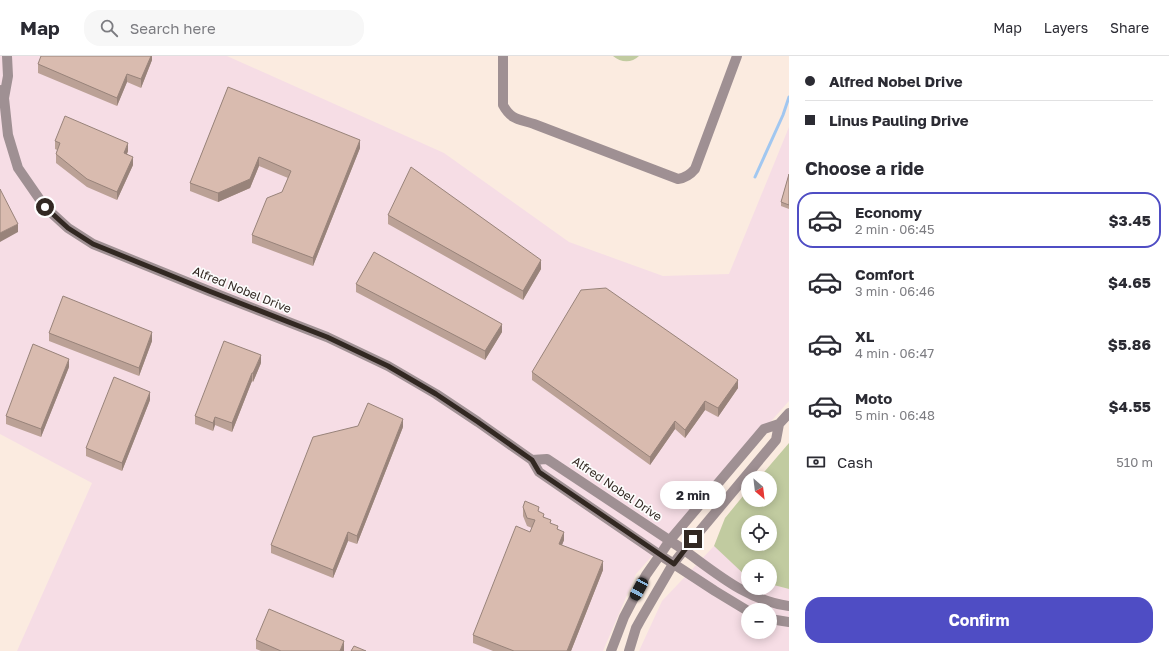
<!DOCTYPE html>
<meta charset="utf-8">
<style>
:root{--surface:#fff;--page:#f7f7f7;--text:#2b2b33;--muted:#7c7c81;--line:#e1e1e2;--accent:#4f4dc4}
body{margin:0;font-family:"Golos Text",sans-serif;background:var(--page);color:var(--text);height:100vh;display:flex;flex-direction:column;font-size:15px;white-space:nowrap}
*{box-sizing:border-box;margin:0}
p{font-size:13px;color:var(--muted)}
.icon{flex:none;width:22px;height:22px;fill:none;stroke:currentColor;stroke-width:2;stroke-linecap:round;stroke-linejoin:round}
.map{position:relative;flex:1;overflow:hidden}
.side{display:flex;flex-direction:column;background:var(--surface);width:380px}
.side>*{flex:none}
.guide{display:grid;align-content:center;height:88px;padding:0 16px;background:var(--surface)}
.needle{width:26px;rotate:152deg}
.controls{position:absolute;left:741px;top:415px;display:grid;gap:8px}
.controls a{display:grid;place-items:center;width:36px;height:36px;border-radius:50%;background:var(--surface);box-shadow:0 2px 10px #0003;font-size:20px}
.end{position:absolute;width:18px;height:18px;margin:-9px;border:5px solid #322822;background:#fff;box-shadow:0 0 0 2px #fff}
.from{border-radius:50%}
.bubble{position:absolute;height:28px;border-radius:14px;background:var(--surface);box-shadow:0 2px 10px #0003;font-size:13px;font-weight:700;line-height:28px;text-align:center}
.car{position:absolute;width:12px;height:24px;margin:-12px -6px;border-radius:5px;box-shadow:0 0 3px 1px #0007;background:linear-gradient(#222 24%,#8ab4d8 0 40%,#222 0 76%,#8ab4d8 0 86%,#222 0)}
.guide b{display:flex;align-items:center;gap:14px;height:38px;font-size:15px}
.guide b+b{border-top:1px solid var(--line)}
.guide i{width:10px;height:10px;background:var(--text)}
ul{padding:0;list-style:none}
li{display:flex;align-items:center;gap:12px;height:56px;margin:0 8px 6px;padding:0 8px;border:2px solid transparent;border-radius:16px}
li div{flex:1}
li b{display:block;font-size:15px}
li em{font-style:normal;font-weight:700}
li.current{border-color:var(--accent)}
li>.icon{width:36px;height:36px;stroke-width:1.5}
h2{padding:0 16px;font-size:18px;line-height:48px}
.pay{display:flex;align-items:center;gap:10px;height:44px;padding:0 16px;font-size:15px}
.pay p{margin-inline-start:auto}
.cta{display:flex;gap:8px;margin-top:auto;padding:8px 16px}
.cta a{flex:1;height:46px;border-radius:16px;background:var(--accent);color:#fff;font-size:16px;font-weight:700;line-height:46px;text-align:center}
header{display:flex;align-items:center;gap:24px;box-sizing:border-box;height:56px;padding:0 20px;background:var(--surface);border-bottom:1px solid var(--line)}
header strong{font-size:19px}
nav{display:flex;gap:22px;margin-inline-start:auto;font-size:14px}
.search{width:280px;height:36px;background:var(--page);display:flex;align-items:center;gap:10px;box-sizing:border-box;padding:0 14px;border-radius:16px;color:var(--muted);font-size:15px}
main{display:flex;flex:1;min-height:0}
.map>svg:first-child{display:block}
.commercial{fill:#f6dde5;fill-rule:evenodd}
.green{fill:#c1cba0;fill-rule:evenodd}
.lines{fill:none;stroke-linecap:round;stroke-linejoin:round}
.stream{stroke:#a1c7f0;stroke-width:3}
.minor{stroke:#9f9093;stroke-width:10}
.tertiary{stroke:#9f9093;stroke-width:10}
.wall{fill:#bba196}
.shaded-wall{fill:#98837a}
.building{fill:#d9bbaf;stroke:#98837a}
.route{stroke:#322822;stroke-width:5}
.labels{text-anchor:middle;stroke-width:3.5;stroke-linejoin:round;paint-order:stroke}
.street-label{font-size:12px;fill:#322822;stroke:#fcfcfc}
</style>
<header>
<strong>Map</strong>
<div class="search"><svg class="icon" aria-label="search" viewBox="0 0 24 24"><circle cx="10" cy="10" r="6"/><path d="M15 15l6 6"/></svg>Search here</div>
<nav><a>Map</a><a>Layers</a><a>Share</a></nav>
</header>
<main>
<div class="map">
<svg width="789" height="595" viewBox="0 0 789 595">
<rect width="100%" height="100%" fill="#fbebe0"/>
<path class="commercial" d="M0,0h227l217,97 125,89 94,34 66,-2 60,-147v274l-153,173 -33,77h-586l75,-168 -92,-49z
M715,489l33,31v12h22v-5l19,6v62h-150l23,-50zM748,554h22v22h-22z"/>
<path class="green" d="M613,0h26c-7,7 -18,7 -26,0z
M789,387v146l-19,-5v-18h-22v12l-34,-32 11,-28 23,-28v10h22v-22h-11zM748,466h22v22h-22z"/>
<g class="lines">
<path class="stream" d="M755,121l28,-62 6,-18"/>
<path class="minor" d="M503,0v49c8,15 16,14 31,19l144,55c7,-1 12,-4 17,-10l42,-113
M779,368l-3,16 -92,110c32,23 64,51 105,56
M748,555l-33,-20 -55,-36 10,-15 94,-111 15,-5 10,-11
M770,563l19,3"/>
<path class="tertiary" d="M0,34l4,8 4,37 10,33 27,39 23,21 25,16 116,47 118,46 61,29 48,28 42,28 54,38 7,12 121,83 -14,20 -22,42 -13,34
M4,42l4,-22 -1,-20
M532,404l15,-1 137,91 -11,14 -32,55 -5,9 -7,23"/>
</g>
<path class="wall" d="M152,0v4l-11,28 -14,-6 -10,24 -79,-33v-9z
M228,31l132,61 -47,118 -61,-23v-8l30,-43 6,-14 -29,-12 -9,22 -32,14 -28,-11v-8z
M55,85l73,10 -1,3 6,11 -16,35 -30,-13 -31,-24v-9l1,-4 -2,-1z
M789,118v35l-8,-3v-4z
M388,159l153,54 -18,31 -135,-76z
M356,228l146,48 -17,28 -129,-68z
M49,277l103,8 -13,35 -90,-35z
M261,307l-8,19 -1,-1 -20,51 -17,-7 -2,6 -18,-7v-8z
M69,311l-28,70 -35,-13v-8z
M532,316l206,16 -20,29 -13,-7 -20,28 -10,-9 -25,36 -118,-85z
M150,344l-28,71 -36,-15v-8z
M403,371l-46,117 -9,-3 -15,37 -62,-25v-8z
M523,451l16,5 12,12 7,5 6,11 -2,5 41,25 -32,81h-78l-20,-8v-8l57,-103 2,-4 -5,-2 -4,-10z
M256,584l88,9v2h-83l-5,-2z"/>
<path class="shaded-wall" d="M151,0h1v4l-11,28v-9z
M127,18v8l-10,24v-8z
M360,84v8l-47,118v-8z
M128,87v8l-4,10v-8z
M133,101v8l-16,35v-8z
M259,101v9l-9,22 -32,14v-9z
M18,168v8l-18,10v-9z
M541,204v9l-18,31v-9z
M502,268v8l-17,28v-9z
M152,276v9l-13,35v-8z
M261,299v8l-8,19v-9z
M69,303v8l-28,70v-8z
M252,317v8l-20,51v-9z
M738,324v8l-20,29v-9z
M150,336v8l-28,71v-8z
M705,345v9l-20,28v-8z
M215,361v8l-2,6v-8z
M403,363v8l-46,117v-8z
M675,365v8l-25,36v-8z
M348,476v9l-15,37v-8z
M564,476v8l-5,12v-8z
M603,505v9l-32,81h-4z
M344,585v10h-4z"/>
<path class="building" d="M41,0h110l-10,23 -14,-5 -10,24 -79,-34z
M228,31l132,53 -47,118 -61,-23 15,-37 15,-6 9,-21 -32,-14 -9,22 -32,14 -28,-10z
M65,60l63,27 -4,10 9,4 -16,35 -30,-13 -31,-25 4,-11 -5,-2z
M411,111l130,93 -18,31 -135,-76z
M789,118v31l-8,-3z
M0,133l18,35 -18,9z
M374,196l128,72 -17,27 -129,-67z
M606,232l132,92 -20,28 -13,-7 -20,29 -10,-9 -25,36 -118,-85 49,-82z
M63,240l89,36 -13,36 -90,-35z
M224,285l37,14 -8,18h-1l-20,50 -17,-6 -2,6 -18,-7z
M33,288l36,15 -28,70 -35,-13z
M114,321l36,15 -28,71 -36,-15z
M368,347l35,16 -46,117 -9,-4 -15,38 -62,-25 42,-108 45,-11z
M525,445l14,6 -1,4 6,3 -1,3 8,3 -1,3 8,3 -1,3 7,3 -5,12 44,17 -36,90h-53l-41,-16 43,-109 14,6 5,-12 -8,-2 -4,-11z
M269,553l75,32 -4,10h-59l-25,-11z
M354,590l12,5h-15z"/>
<g class="lines">
<path class="route" d="M45,151l23,21 25,16 116,47 118,46 61,29 48,28 42,28 54,38 7,12 135,92 19,-25"/>
</g>
<g class="labels">
<g class="street-label">
<text transform="translate(242 234) rotate(22)" y="4">Alfred Nobel Drive</text>
<text transform="translate(617 433) rotate(34)" y="4">Alfred Nobel Drive</text>
</g>
</g>
</svg>
<div class="controls">
<a><svg class="needle" viewBox="-14 -14 28 28"><path d="M0-13l5 13h-10z" fill="#e53935"/><path d="M0 13l5-13h-10z" fill="#7c7c81"/></svg></a>
<a><svg class="icon" aria-label="locate" viewBox="0 0 24 24"><circle cx="12" cy="12" r="6"/><path d="M12 2v4M12 18v4M2 12h4M18 12h4"/></svg></a>
<a>+</a>
<a>−</a>
</div>
<i class="end from" style="left:45px;top:151px"></i>
<i class="end" style="left:693px;top:483px"></i>
<div class="bubble" style="left:660px;top:425px;width:66px">2 min</div>
<i class="car" style="left:639px;top:533px;rotate:208deg"></i>
</div>
<section class="side">
<div class="guide">
<b><i class="from"></i>Alfred Nobel Drive</b>
<b><i></i>Linus Pauling Drive</b>
</div>
<h2>Choose a ride</h2>
<ul>
<li class="current"><svg class="icon" aria-label="car" viewBox="0 0 24 24"><path d="M5 17H2v-5l4-1 3-4h7l3 4 3 1v5h-3M9 17h6M6 11h13"/><circle cx="7" cy="17" r="2"/><circle cx="17" cy="17" r="2"/></svg><div><b>Economy</b><p>2 min · 06:45</p></div><em>$3.45</em></li>
<li><svg class="icon" aria-label="car" viewBox="0 0 24 24"><path d="M5 17H2v-5l4-1 3-4h7l3 4 3 1v5h-3M9 17h6M6 11h13"/><circle cx="7" cy="17" r="2"/><circle cx="17" cy="17" r="2"/></svg><div><b>Comfort</b><p>3 min · 06:46</p></div><em>$4.65</em></li>
<li><svg class="icon" aria-label="car" viewBox="0 0 24 24"><path d="M5 17H2v-5l4-1 3-4h7l3 4 3 1v5h-3M9 17h6M6 11h13"/><circle cx="7" cy="17" r="2"/><circle cx="17" cy="17" r="2"/></svg><div><b>XL</b><p>4 min · 06:47</p></div><em>$5.86</em></li>
<li><svg class="icon" aria-label="car" viewBox="0 0 24 24"><path d="M5 17H2v-5l4-1 3-4h7l3 4 3 1v5h-3M9 17h6M6 11h13"/><circle cx="7" cy="17" r="2"/><circle cx="17" cy="17" r="2"/></svg><div><b>Moto</b><p>5 min · 06:48</p></div><em>$4.55</em></li>
</ul>
<div class="pay"><svg class="icon" aria-label="cash" viewBox="0 0 24 24"><path d="M3 7h18v10H3z"/><circle cx="12" cy="12" r="2"/></svg>Cash<p>510 m</p></div>
<div class="cta"><a>Confirm</a></div>
</section>
</main>
